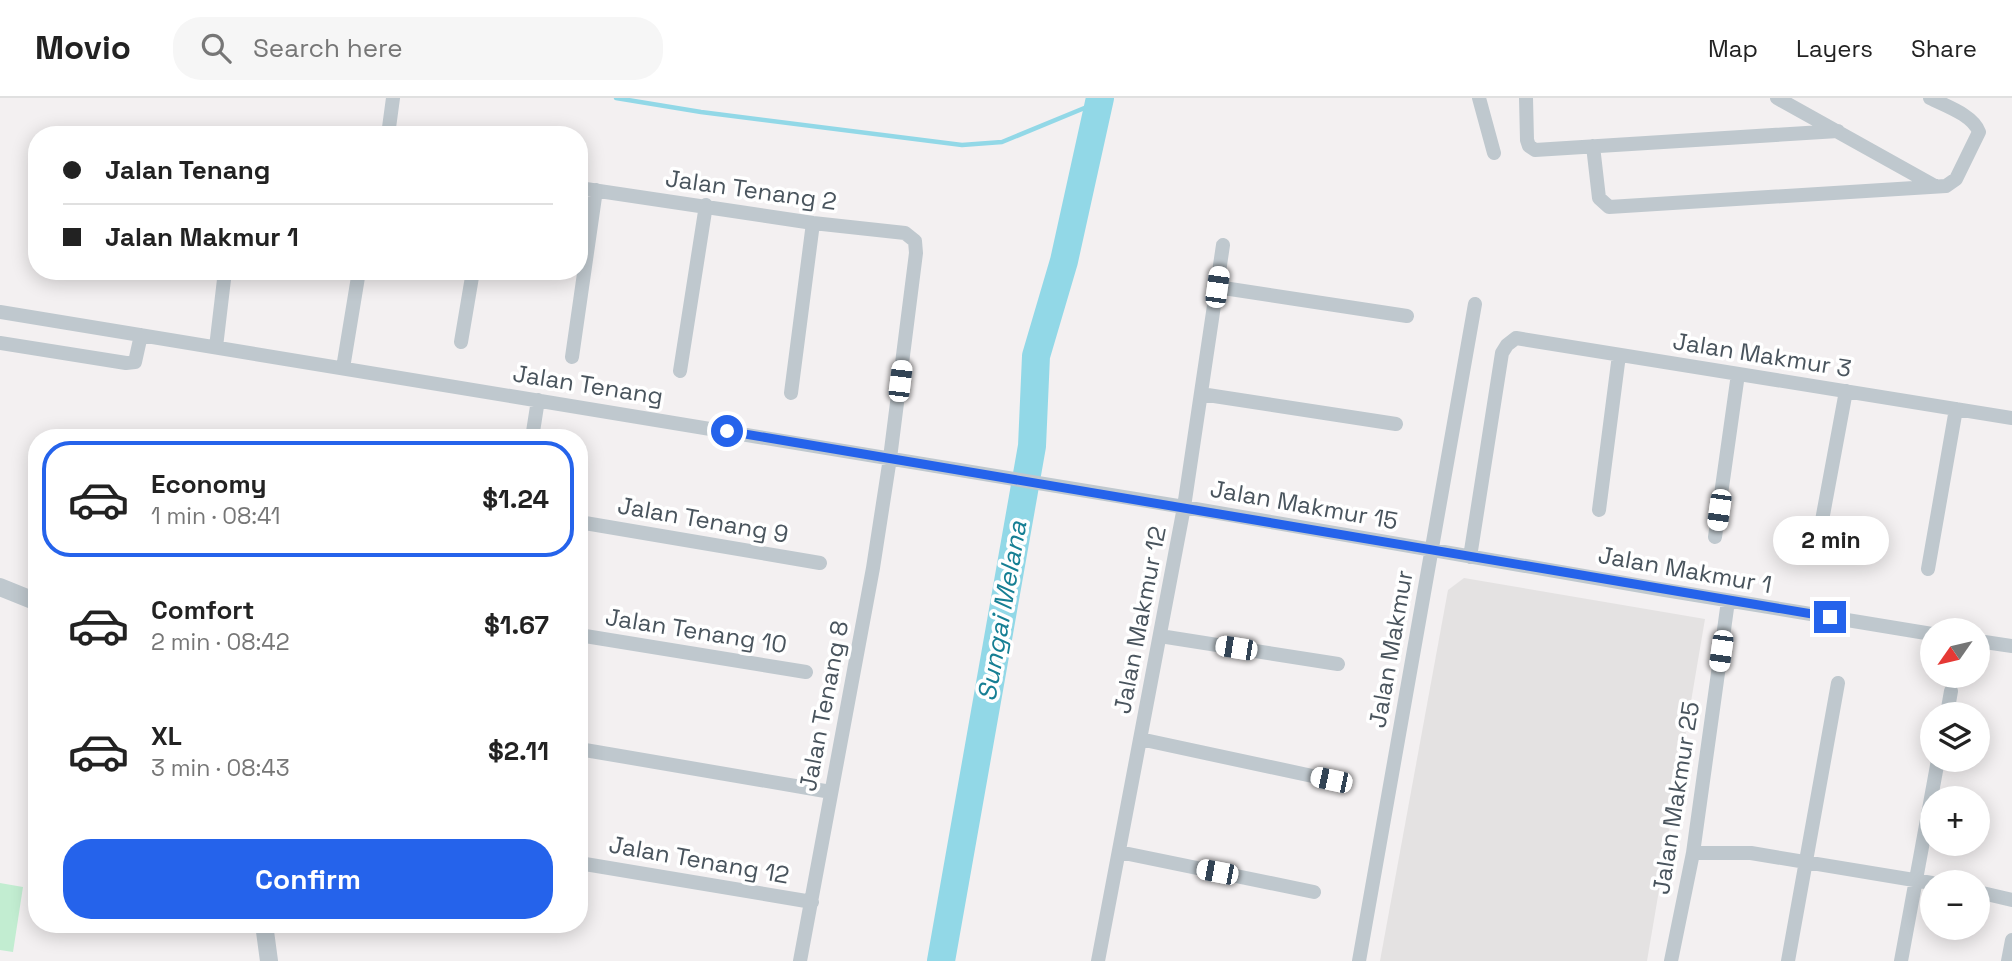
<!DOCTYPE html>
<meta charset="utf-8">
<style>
:root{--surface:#fff;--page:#f6f6f6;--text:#222;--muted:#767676;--line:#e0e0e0;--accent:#2563eb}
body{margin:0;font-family:"Space Grotesk",sans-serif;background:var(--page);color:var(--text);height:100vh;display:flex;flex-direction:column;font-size:26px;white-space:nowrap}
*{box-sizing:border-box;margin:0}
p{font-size:23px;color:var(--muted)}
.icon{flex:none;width:38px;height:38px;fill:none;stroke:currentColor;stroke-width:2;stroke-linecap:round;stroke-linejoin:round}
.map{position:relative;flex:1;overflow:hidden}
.details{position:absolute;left:28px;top:331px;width:560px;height:504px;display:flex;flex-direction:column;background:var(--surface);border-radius:28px;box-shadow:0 4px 18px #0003}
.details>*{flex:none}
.guide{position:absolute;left:28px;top:28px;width:560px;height:154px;border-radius:28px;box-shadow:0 4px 18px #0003;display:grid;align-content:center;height:154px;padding:0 35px;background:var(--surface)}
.needle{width:46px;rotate:236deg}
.controls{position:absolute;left:1920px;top:520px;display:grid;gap:14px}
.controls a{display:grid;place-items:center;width:70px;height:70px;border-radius:50%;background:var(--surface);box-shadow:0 4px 18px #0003;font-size:35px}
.end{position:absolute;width:32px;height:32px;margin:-16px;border:9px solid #2563eb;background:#fff;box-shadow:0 0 0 4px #fff}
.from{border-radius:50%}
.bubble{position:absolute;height:49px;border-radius:24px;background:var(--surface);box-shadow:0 4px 18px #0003;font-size:23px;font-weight:700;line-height:49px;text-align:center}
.car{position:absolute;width:21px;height:42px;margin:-21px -10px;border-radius:9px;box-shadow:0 0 5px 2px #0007;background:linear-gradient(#fff 24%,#345 0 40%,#fff 0 76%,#345 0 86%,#fff 0)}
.guide b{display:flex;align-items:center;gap:24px;height:66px;font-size:26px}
.guide b+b{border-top:2px solid var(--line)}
.guide i{width:18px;height:18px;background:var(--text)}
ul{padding:12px 0 0;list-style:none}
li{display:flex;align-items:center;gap:21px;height:116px;margin:0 14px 10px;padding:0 21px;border:4px solid transparent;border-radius:28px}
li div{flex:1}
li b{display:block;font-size:26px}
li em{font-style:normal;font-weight:700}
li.on{border-color:var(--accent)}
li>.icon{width:63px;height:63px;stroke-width:1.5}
.cta{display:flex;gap:14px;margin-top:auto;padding:14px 35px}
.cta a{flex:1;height:80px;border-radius:28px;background:var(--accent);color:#fff;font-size:28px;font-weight:700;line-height:80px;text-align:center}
header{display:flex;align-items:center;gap:42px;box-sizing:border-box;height:98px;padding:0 35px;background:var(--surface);border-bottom:2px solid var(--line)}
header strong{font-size:33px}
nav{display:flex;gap:38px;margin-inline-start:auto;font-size:24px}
.search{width:490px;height:63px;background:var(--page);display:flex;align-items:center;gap:18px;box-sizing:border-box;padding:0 24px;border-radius:28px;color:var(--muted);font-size:26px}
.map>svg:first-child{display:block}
.education{fill:#e4e2e2}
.green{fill:#c2edd1}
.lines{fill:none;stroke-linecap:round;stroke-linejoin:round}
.stream{stroke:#92d8e7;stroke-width:4.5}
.river{stroke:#92d8e7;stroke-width:28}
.minor{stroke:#bfc8ce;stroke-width:14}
.tertiary{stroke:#bfc8ce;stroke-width:18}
.route{stroke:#2563eb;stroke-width:9}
.labels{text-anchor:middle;stroke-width:7;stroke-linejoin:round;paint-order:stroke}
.street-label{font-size:24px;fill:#49545d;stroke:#fff}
.water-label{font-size:26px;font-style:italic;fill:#167f94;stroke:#fff}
</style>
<header>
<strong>Movio</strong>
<div class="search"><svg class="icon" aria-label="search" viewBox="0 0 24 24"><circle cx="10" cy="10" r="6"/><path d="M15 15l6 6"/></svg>Search here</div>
<nav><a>Map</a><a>Layers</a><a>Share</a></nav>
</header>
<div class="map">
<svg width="2012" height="863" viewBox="0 0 2012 863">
<rect width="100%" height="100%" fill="#f3f0f1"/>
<path class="education" d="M1464,480l241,41 -58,342h-267l68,-371z"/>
<path class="green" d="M0,785l23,4 -10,65 -13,-2z"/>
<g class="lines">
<path class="stream" d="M616,0l85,14 261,33 40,-3 97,-40"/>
<path class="river" d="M941,863l91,-515 4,-90 28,-95 36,-163"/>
<path class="minor" d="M1479,0l15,55
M1526,0l1,42 2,6 6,4 303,-19
M1777,0l158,88
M388,37l5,-37
M1593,48l6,52 10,9 337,-21 10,-7 23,-47c-6,-17 -33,-26 -49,-34
M579,90l234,35 92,10 10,8 1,12 -26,205 -17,110 -73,393
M1217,189l190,29
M0,214l1184,195 475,82 273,45
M461,244l12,-71
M0,245l126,20 9,-1 6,-27
M216,249l9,-76
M572,259l24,-167
M343,270l16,-97
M680,273l26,-166
M791,295l22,-170
M1201,296l195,30
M532,340l6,-38
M1599,412l20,-155
M579,424l241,41
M1715,439l23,-163
M1818,444l28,-151
M1470,459l32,-204 5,-8 9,-7 496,80
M1928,471l28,-160
M579,537l227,37
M1160,538l178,28
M1978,543l34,5
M1947,616l4,-23
M1140,641l191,41
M579,651l252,43
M1119,754l195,40
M1693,755h58l181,30
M579,765l233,39
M1978,794l34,8
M1098,863l86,-454 39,-262
M1359,863l116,-657
M1671,863l22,-108 35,-252
M1788,863l50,-278
M1901,863l37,-201
M2008,863l4,-21"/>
<path class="tertiary" d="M0,489l37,15
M264,826l5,37"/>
</g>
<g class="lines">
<path class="route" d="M727,333l1103,186"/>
</g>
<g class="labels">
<g class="street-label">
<text transform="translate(751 92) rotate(8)" y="8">Jalan Tenang 2</text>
<text transform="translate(1762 257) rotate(9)" y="8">Jalan Makmur 3</text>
<text transform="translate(588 287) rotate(9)" y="8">Jalan Tenang</text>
<text transform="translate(1304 407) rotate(10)" y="8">Jalan Makmur 15</text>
<text transform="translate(703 422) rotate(10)" y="8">Jalan Tenang 9</text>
<text transform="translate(1685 472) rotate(10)" y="8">Jalan Makmur 1</text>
<text transform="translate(1140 522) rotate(-79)" y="8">Jalan Makmur 12</text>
<text transform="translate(696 533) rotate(9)" y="8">Jalan Tenang 10</text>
<text transform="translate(1391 551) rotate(-80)" y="8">Jalan Makmur</text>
<text transform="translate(824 608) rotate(-79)" y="8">Jalan Tenang 8</text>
<text transform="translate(1676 700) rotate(-81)" y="8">Jalan Makmur 25</text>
<text transform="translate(699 762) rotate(10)" y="8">Jalan Tenang 12</text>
</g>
<g class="water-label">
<text transform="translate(1002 513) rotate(-80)" y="9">Sungai Melana</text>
</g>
</g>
</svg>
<div class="controls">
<a><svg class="needle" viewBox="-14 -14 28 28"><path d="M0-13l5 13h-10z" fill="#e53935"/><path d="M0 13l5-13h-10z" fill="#767676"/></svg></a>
<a><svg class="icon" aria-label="layers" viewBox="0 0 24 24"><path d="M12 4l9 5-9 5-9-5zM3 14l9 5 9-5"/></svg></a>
<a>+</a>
<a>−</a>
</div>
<i class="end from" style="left:727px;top:333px"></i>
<i class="end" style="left:1830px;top:519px"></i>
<div class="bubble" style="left:1773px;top:418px;width:116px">2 min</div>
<i class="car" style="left:1217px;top:189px;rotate:8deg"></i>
<i class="car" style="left:900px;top:283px;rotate:7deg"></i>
<i class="car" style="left:1719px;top:412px;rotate:188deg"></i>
<i class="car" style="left:1236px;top:550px;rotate:279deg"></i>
<i class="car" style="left:1721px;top:553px;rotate:188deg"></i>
<i class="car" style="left:1331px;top:682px;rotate:282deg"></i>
<i class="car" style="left:1217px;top:774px;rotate:281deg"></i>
<div class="guide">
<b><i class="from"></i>Jalan Tenang</b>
<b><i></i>Jalan Makmur 1</b>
</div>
<section class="details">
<ul>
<li class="on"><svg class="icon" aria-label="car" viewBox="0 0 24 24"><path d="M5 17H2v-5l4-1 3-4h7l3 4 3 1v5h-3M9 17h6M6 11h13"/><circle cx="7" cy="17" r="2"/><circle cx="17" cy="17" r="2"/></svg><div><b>Economy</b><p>1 min · 08:41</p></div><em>$1.24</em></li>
<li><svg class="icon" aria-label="car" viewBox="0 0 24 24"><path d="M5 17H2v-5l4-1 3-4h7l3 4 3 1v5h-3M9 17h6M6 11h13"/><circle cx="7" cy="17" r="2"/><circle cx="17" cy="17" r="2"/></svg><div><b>Comfort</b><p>2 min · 08:42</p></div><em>$1.67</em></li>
<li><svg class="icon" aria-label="car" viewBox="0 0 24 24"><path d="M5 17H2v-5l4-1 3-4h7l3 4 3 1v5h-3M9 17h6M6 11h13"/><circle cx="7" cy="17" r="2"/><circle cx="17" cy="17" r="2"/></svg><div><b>XL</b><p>3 min · 08:43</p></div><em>$2.11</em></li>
</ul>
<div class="cta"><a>Confirm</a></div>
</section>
</div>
